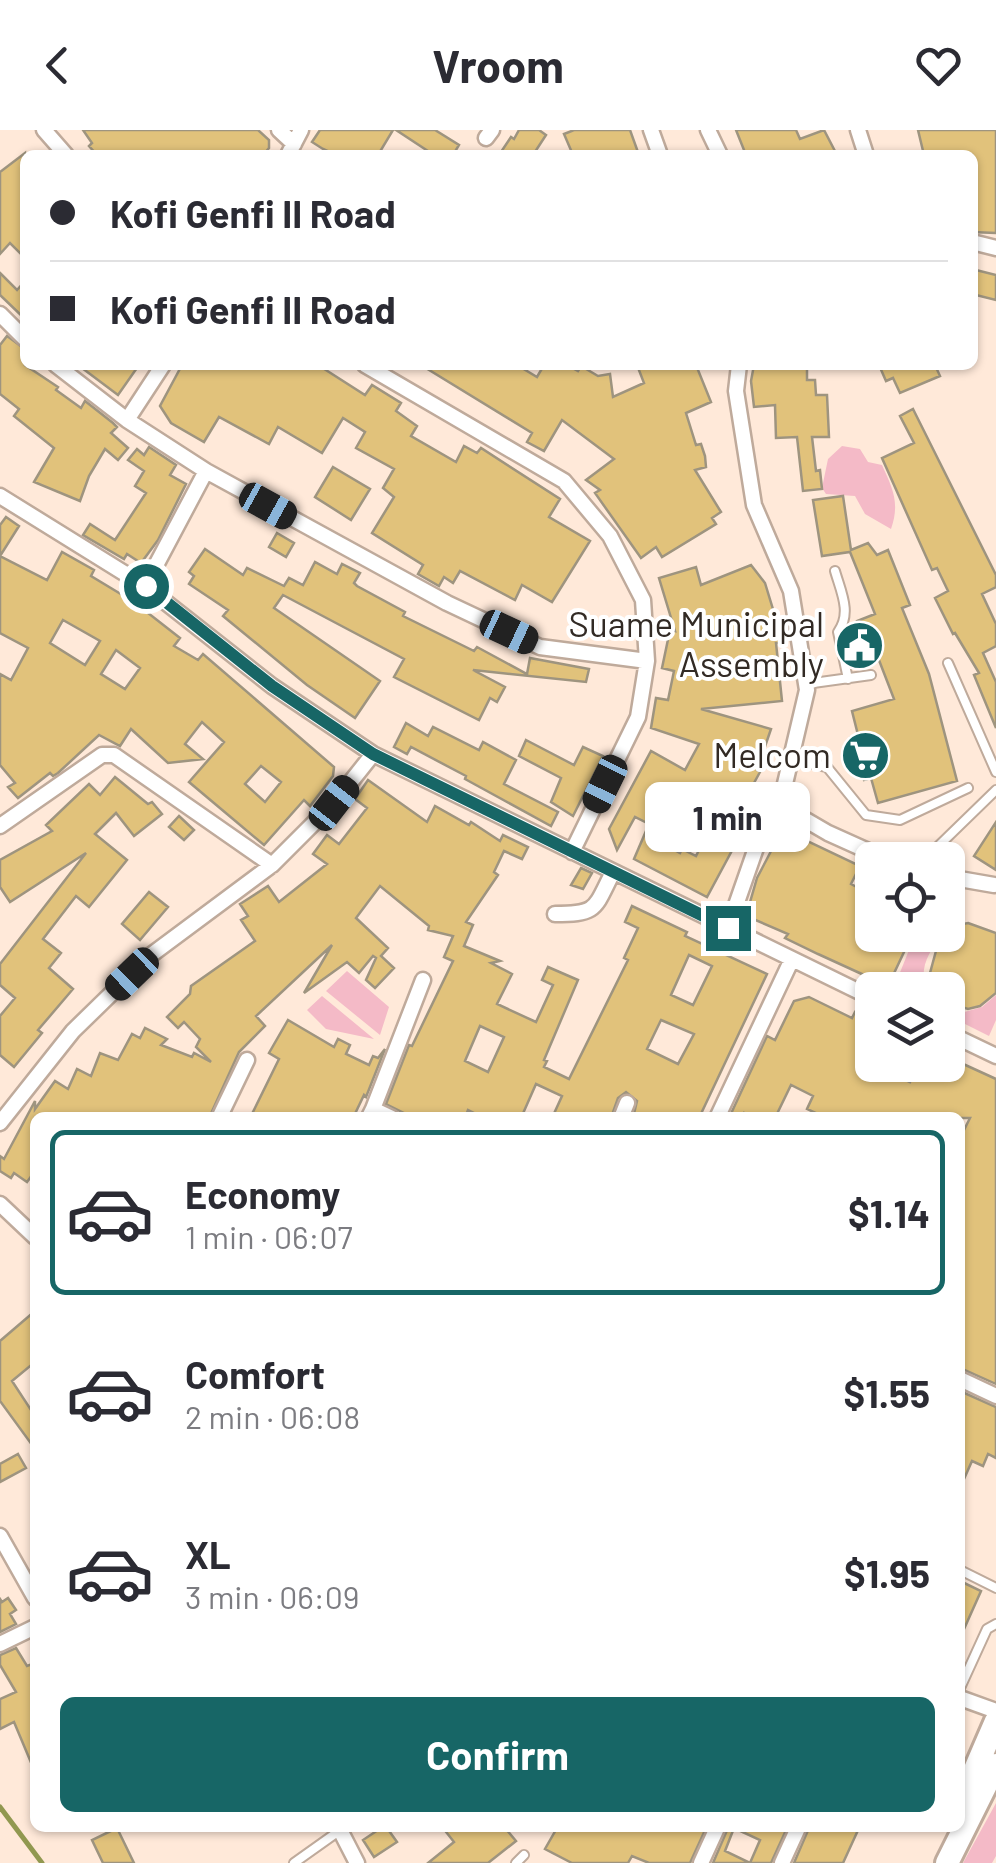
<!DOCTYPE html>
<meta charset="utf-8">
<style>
:root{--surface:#fff;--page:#f7f7f7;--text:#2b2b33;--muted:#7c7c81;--line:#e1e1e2;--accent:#176666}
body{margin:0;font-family:Barlow,sans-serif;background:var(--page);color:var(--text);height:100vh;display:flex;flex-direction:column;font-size:38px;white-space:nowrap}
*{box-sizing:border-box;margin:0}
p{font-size:32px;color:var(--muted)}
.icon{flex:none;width:55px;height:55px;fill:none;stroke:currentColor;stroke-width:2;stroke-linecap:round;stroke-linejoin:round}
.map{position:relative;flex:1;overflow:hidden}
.sheet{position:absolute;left:30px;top:982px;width:935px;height:720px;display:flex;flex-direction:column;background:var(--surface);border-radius:15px;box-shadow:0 2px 8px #0004}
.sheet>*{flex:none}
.top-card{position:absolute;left:20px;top:20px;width:958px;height:220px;border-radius:15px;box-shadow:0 2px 8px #0004;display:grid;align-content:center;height:220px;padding:0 30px;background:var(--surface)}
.tools{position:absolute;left:855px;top:712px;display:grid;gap:20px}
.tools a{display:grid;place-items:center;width:110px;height:110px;border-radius:15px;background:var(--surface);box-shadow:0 2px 8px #0004;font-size:50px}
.end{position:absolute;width:45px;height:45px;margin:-22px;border:12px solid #176666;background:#fff;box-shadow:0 0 0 5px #fff}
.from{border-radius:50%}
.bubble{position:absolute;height:70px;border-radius:15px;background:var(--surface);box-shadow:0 2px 8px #0004;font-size:32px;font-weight:700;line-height:70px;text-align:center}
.car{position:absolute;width:30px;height:60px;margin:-30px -15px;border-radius:12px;box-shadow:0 0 8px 2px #0007;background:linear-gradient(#222 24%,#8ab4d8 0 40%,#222 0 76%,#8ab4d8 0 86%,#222 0)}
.top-card b{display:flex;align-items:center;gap:35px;height:95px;font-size:38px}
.top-card b+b{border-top:2px solid var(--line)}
.top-card i{width:25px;height:25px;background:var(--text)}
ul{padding:18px 0 0;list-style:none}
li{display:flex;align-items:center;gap:30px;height:165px;margin:0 20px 15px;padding:0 10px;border:5px solid transparent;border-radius:15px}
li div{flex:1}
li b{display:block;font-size:38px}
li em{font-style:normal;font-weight:700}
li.current{border-color:var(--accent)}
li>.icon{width:90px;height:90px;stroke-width:1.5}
.action{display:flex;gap:20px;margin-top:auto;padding:20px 30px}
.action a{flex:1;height:115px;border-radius:15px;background:var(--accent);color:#fff;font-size:40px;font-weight:700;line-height:115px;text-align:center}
header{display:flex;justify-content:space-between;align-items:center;height:130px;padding:0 30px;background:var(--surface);font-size:45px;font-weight:700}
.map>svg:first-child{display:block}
.green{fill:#f4bac7}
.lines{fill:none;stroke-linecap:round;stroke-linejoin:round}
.stream{stroke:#919850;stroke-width:5}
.building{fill:#e1c27b;stroke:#9e947f;stroke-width:2.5;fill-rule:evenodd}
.service-casing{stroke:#bfaa9b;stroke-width:12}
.minor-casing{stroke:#bfaa9b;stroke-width:19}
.trunk-casing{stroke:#bfaa9b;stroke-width:28}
.service{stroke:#fff;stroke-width:8}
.minor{stroke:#fff;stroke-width:14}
.trunk{stroke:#fff;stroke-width:22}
.route{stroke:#176666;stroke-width:12}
.labels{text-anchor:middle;stroke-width:8;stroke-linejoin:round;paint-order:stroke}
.poi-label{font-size:35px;fill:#322a24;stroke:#fff;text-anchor:end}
</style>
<header><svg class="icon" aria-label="back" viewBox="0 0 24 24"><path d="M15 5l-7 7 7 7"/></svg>Vroom<svg class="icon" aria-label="heart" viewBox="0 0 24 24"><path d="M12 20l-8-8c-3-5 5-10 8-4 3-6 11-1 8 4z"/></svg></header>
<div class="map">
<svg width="996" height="1733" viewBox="0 0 996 1733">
<rect width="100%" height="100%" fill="#ffe9d9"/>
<path class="green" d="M842,316l18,3 8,13 14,3c11,24 18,38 9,64l-26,-15 -10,-18 -29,-2 -4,-6 6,-29z
M915,805h28c-15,17 -24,33 -17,55h-33z
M347,841l42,36 -9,28 -54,-44z
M996,865v25l-7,16 -30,-15 2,-8 21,-6z
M322,866l52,43 -48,-10 -19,-19z
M996,1673v53l-4,7h-29z"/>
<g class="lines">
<path class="stream" d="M0,1677l42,56"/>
</g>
<path class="building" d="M83,0h175l11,10v8l-6,7h-166l-8,-9 3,-3z
M320,0h73l-15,25h-42l-13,-6 -11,-7z
M396,0h39l24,15 -6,10h-19z
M519,0h20l7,5 -13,20h-34l12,-18 3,2z
M574,0h56l9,25h-66l-9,-21z
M736,0h60l4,9 24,-9 13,25h-91z
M918,0h78v103l-24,-1v-77h-48z
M25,23v105l-15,-15 -10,11v-82z
M972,139l24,6v25l-24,-6z
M0,143l17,17 8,-9v38l-25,-24z
M7,206l18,13v16l33,22 -2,3 25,18 4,-7 28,22 4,4 -6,6 17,15 -10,12 -13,-11 -16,27 -9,25 -46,-19 20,-34 -40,-32 5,-7 -19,-15v-49z
M78,235h61l-21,30z
M182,235h136l47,30 7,-10 29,18 -5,8 21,15 -6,10 45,26 8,-16 13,7 4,-5 79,51 -11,18 41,24 -38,61 -30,-17 -7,15 -55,-29 -7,12 -9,-6 -5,9 -21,-12 5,-9 -51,-32 22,-36 -11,-9 11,-19 -38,-21 9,-16 -22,-14 -21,35 -44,-26 -9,17 -50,-27 -15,25 -33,-19 -11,-17z
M421,235h96l20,12 7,-12h23l11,6 3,-5 17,10 12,-2 3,23 31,-14 -7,-18h59l15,37 -25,11 10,32 5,-1 4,12 1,11 -11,3 26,42 -9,6 4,6 -54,33 -6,-10 -15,11 -46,-65 5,-3 -14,-10 28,-21 -52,-39 -18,31 -17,-9 5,-9z
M754,235h53v15h8l1,15h11l2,42h-17l4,34 4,-1 2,19 -19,2 -6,-54 -21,1 -1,-33 -21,2 -3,-26z
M879,235h56l5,11 -40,17 -7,-15 -7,3z
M913,279l83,166v12l-14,7 14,30v22l-13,7 13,29v46l-22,-53 5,-2 -24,-40 -2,1 -18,-36 13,-7 -11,-23 -5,2 -50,-112 32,-15 -14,-27z
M149,317l27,18 -6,10 16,9 -28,56 -17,23 -14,-9 -3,5 -41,-24 7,-11 25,16 31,-47 -11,-7 9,-15 -16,-11 9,-11 7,6z
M333,337l37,22 -19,31 -36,-23z
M843,366l8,54 17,-7 9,12 11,-5 22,55 -8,3 27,66 28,107 -79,22 -7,-25 -7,2 -13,-43 7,-2 -6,-24 42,-12 -17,-44 -18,3 -9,-21 9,-4 -2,-12 18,-7 -25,-62 -28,4 -9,-56z
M6,387l13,9 -19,30 47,24 15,-28 32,18 -3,6 43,26 46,36 -6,8 24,14 5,-6 131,113 -1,9 -23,30 -6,-6 -40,45 -75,-63 35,-40 -22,-20 -17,22 18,15 -35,4 -37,-34 -11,17 -21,-11 -41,38 -5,3 -3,-3 -32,25 -10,-11 7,-4 -15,-18v-91l11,6 17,-32 -28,-15v-108zM63,490l37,21 -15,24 -35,-22zM116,520l24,18 -15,21 -24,-15zM261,636l20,16 -16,20 -20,-18z
M277,403l17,10 -8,14 -17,-10z
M205,419l38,26 4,-7 37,18 5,-8 14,7 12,-23 22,12 5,-10 18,9 -6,10 3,3 48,26 -2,4 71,35 3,-4 50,27 3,-16 59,11 -3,13 -113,-12 32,17 -8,15 -7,-4 -11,22 -85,-43 10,-18 -121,-64 -9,13 106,73 -25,37 -48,-33 -84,-69 5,-6 -39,-26 5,-8 -5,-4z
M751,435l14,18 11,36 4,-1 2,25h-6l6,58 -81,8 70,20 -14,41 3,2 -12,22 10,5 -2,5 9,4 -15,28 -8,-4 -35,65 -73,-38 15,-35 -14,-7 -18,33 -8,-21 42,-78 34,19 14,-26 -48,-16 5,-30 12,2 6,-29 -12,-3 8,-38 5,1 -16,-53 37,-11 5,18zM671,681l38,19 -13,26 -14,-7 -2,4 -27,-15z
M406,593l22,13 5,-9 46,23 4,-8 33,18 -12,24 54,28 -7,14 -86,-47 1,-3 -55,-29 -4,7 -13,-7z
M526,610l48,25 9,-18 20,9 -30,60 -22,-14 10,-24 -42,-22z
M115,647l33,27 4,-2 10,12 -28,22 -18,-23 -21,21 32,26 -38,47 -13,-11 -33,43 18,14 -12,15 24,21 -35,41 4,3 -28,34 -14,-12v-39l15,-18 -15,-13v-21l86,-111 -76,49 -10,-15v-27l52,-29 -6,-6 43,-41 11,11z
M368,650l59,42 8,-16 34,19 2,-3 29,19 3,-6 25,12 -6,12 -18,-8 -10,21 4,3 -32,47 7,3 -9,21 36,15 -9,2 21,11 -15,30 39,18 17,-37 -11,-5 6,-13 30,13 -34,80 3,1 -3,6 25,12 59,-119 -4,-2 14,-30 -13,-6 7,-16 55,26 -2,4 82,38 -68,144h-66l4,-17 -11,-9 -8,6 -7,20h-59l10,-22 -26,-12 -15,34h-37l-16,-8 -3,8h-51l-28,-14 23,-59 3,1 41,-85 -9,-4 9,-21 -25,-6 1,-4 -49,-40 -24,32 32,30 -7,8 13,12 -19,20 -9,-8 10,-22 -3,-2 -14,17 -12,-11 -43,31 28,-48 -76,71 9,10 -26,26 -30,66h-174v53l-8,11 -13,-9 -3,5 -11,-7v-15l4,3 31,-58v8l20,-28 13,8 9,-20 14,7 9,-23 18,7 14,-26 8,4 5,-10 22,11 -6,6 31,12 2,-4 17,9 -15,-15 4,-8 -16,-17 -6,6 -11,-11 23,-23 1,-8 64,-45 -14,-21 7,-4 -8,-12 28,-18 11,16 48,-38 -14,-10 14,-19 12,9 28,-36 -12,-9zM689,825l23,11 -19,39 -22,-10zM661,890l33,14 -16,30 -31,-15zM480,896l24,11 -16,35 -23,-11z
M179,686l15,14 -10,10 -15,-13z
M996,692v48l-22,-14z
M781,702l13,9 3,-5 63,30 -9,18 21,11v40h40l-24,51 -70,-32 -33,-16 3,-4 -42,-18 11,-38z
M581,738l11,5 -9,16 -12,-4z
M149,762l19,15 -28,33 -18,-16z
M968,793l28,10v60l-16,13 -12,3 -20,-6 3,-16 -20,-9 -1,-5 6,-22 19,-14 -7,-10z
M809,867l43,21 3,-6 17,9v44h19l-3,7 22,10 8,-17h30v-8l48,22v305l-36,-16v-230l10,-20h-144l-19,-9 6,-13 -22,-11 -16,33h-19l-12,-5 -2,5h-13l38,-82 8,4 19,-39z
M288,890l46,27 4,-8 12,6 -4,9 23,11 4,-9 5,2 7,-9 -19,48 -2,-2 -11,23h-103l29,-59 -10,-6z
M35,1181v51l-23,19 23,35v33l-35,-48v-60z
M960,1261l36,16v51l-8,-4 -5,12 -11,-5 -12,27z
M18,1324l8,14 -26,14v-18z
M960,1451l21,10 -21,47z
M8,1468l8,12 -6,4 6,10 -16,8v-33l2,3z
M16,1518l11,18 8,-3v109l-21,-50 -14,7v-30l16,-7 -16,-27v-10z
M117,1698l17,35h-31l-11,-23z
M381,1698h6l10,14 -23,15 -11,-17z
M443,1698h62l11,13 -28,22h-60l26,-21z
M557,1698h149l-16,35h-41l-17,-7 -4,7h-56l-27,-14z
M728,1698h59l-16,35h-58zM734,1698l26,12 -10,23 -25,-12z
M809,1698h-1h51l-16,35h-49z"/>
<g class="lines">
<defs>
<path id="service" d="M835,441c6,21 17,42 3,61l10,47
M948,533l48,109
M806,554l65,-9
M793,630l34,7 39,48 34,5 68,-32
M924,730l72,-70
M960,1440l36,18
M960,1558l27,-59 9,-5
M294,1733l45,-32
M516,1733l8,-8"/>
<path id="minor" d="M44,0l22,25
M279,0l15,14
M651,0l9,25
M708,0l12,25
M858,0l8,25
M486,8l6,-8
M288,25l13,-25
M972,112l24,6
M0,184l25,25
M56,235l71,55 79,51 241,132 93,44 107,14
M365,235l199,116 46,55 33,64 4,61 -9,56 -66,135
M127,290l36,-55
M0,366l145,90 127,100 101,68 499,244
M145,456l61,-115
M780,675l48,28 60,27
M0,696l102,-71h12l158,110
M948,747l46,8
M555,784c43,0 39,-5 58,-42
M728,798l29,-83 23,-40 27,-115 -16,-99 -37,-86 -18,-114 3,-26
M948,903l48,23
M373,979l50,-129
M369,987l4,-8 19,9
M219,988l28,-58
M621,988l6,-15
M717,988l75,-159
M0,993l73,-92 78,-76 121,-90 62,-62 39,-49
M0,1074l35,33
M960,1249l36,17
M0,1406l35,62
M0,1514l35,-17
M960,1568l36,13
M342,1698l-2,2 17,33
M701,1733l16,-35
M782,1733l16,-35"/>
<path id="trunk" d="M964,1665l32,-74
M947,1733l49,-98"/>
</defs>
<use href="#service" class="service-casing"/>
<use href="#minor" class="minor-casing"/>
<use href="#trunk" class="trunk-casing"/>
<use href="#service" class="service"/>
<use href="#minor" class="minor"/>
<use href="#trunk" class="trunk"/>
</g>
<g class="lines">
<path class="route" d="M146,456l126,100 101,68 355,174"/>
</g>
<defs>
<symbol id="civic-disc" viewBox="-11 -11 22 22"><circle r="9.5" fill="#176666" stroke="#fff"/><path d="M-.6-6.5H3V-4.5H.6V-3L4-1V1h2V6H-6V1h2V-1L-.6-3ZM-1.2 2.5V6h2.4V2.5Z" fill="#fff"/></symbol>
<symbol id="supermarket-disc" viewBox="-11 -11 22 22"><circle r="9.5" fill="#176666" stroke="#fff"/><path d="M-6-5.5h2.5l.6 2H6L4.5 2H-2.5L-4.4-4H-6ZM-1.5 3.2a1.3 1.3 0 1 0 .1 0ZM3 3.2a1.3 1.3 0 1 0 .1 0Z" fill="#fff"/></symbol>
</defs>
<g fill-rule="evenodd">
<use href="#civic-disc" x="832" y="488" width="55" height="55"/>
<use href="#supermarket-disc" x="838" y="598" width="55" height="55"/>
</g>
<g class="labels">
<g class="poi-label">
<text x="824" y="507">Suame Municipal<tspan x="824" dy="40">Assembly</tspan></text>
<text x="831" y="638">Melcom</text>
</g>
</g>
</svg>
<div class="tools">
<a><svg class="icon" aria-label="locate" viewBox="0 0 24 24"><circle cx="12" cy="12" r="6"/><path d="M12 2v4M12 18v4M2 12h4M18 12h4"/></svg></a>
<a><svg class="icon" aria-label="layers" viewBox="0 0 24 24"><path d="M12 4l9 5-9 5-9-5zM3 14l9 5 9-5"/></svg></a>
</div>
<i class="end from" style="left:146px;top:456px"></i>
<i class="end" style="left:728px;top:798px"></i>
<div class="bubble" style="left:645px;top:652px;width:165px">1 min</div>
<i class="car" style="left:268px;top:376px;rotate:119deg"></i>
<i class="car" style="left:509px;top:502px;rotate:115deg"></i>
<i class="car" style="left:605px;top:654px;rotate:206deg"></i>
<i class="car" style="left:334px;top:673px;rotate:38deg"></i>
<i class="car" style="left:132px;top:844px;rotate:226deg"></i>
<div class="top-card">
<b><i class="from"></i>Kofi Genfi II Road</b>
<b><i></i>Kofi Genfi II Road</b>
</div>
<section class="sheet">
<ul>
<li class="current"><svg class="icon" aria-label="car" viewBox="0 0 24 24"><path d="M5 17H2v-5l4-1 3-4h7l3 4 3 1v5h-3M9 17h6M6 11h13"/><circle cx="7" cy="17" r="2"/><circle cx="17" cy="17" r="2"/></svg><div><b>Economy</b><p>1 min · 06:07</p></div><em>$1.14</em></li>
<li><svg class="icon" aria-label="car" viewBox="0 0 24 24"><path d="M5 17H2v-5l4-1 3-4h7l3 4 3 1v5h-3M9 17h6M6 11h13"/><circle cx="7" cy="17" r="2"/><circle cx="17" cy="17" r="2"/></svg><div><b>Comfort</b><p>2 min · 06:08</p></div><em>$1.55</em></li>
<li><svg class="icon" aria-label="car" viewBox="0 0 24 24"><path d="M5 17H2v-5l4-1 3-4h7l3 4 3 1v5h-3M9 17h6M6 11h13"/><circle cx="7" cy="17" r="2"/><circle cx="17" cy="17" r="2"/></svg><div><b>XL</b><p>3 min · 06:09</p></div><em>$1.95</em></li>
</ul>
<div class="action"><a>Confirm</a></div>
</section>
</div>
